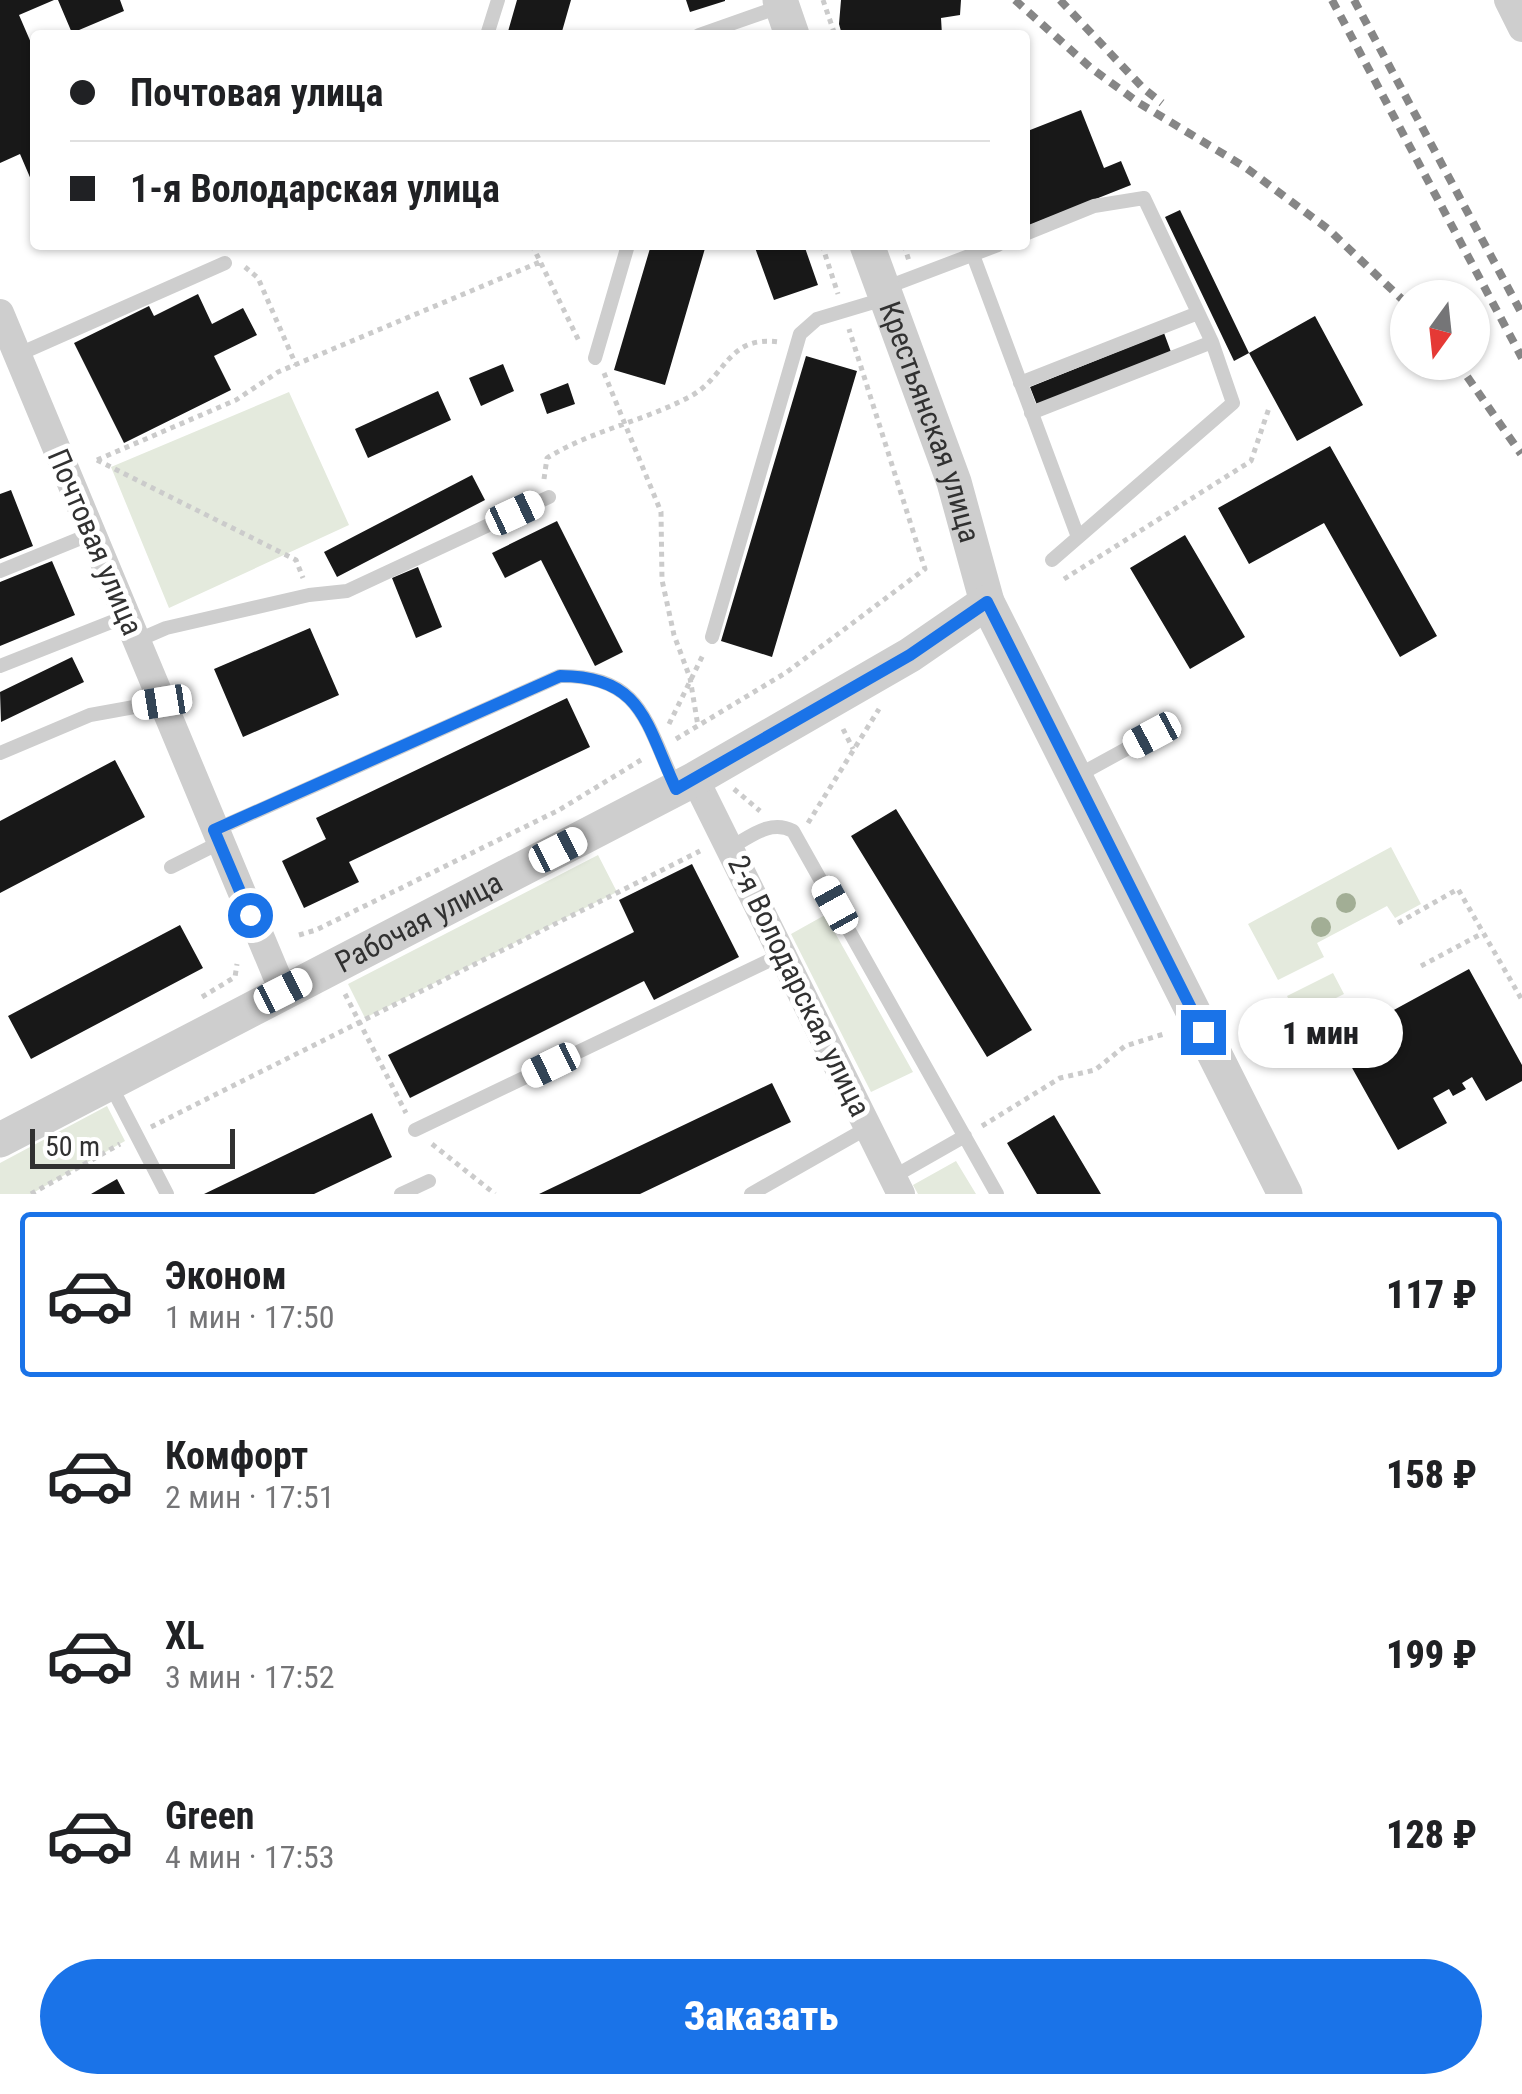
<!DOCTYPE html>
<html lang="ru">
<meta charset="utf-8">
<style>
:root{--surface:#fff;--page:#f2f2f2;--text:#202124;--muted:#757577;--line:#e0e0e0;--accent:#1a73e8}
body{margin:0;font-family:"Roboto Condensed",sans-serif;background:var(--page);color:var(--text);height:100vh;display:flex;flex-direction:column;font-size:38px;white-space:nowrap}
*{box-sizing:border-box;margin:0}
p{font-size:32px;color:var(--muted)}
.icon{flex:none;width:55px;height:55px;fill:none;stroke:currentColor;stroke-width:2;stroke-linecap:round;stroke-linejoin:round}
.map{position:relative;height:1194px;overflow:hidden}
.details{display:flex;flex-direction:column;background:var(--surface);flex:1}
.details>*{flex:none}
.hud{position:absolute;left:30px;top:30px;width:1000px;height:220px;border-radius:10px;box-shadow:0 2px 8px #0004;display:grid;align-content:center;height:220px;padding:0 40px;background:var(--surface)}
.needle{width:65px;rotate:195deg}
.buttons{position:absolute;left:1390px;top:280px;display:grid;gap:20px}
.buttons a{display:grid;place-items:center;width:100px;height:100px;border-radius:50%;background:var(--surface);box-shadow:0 2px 8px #0004;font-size:50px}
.scale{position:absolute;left:30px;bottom:25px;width:205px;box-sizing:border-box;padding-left:10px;border:5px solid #313131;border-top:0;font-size:28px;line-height:35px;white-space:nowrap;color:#313131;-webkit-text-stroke:8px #fff;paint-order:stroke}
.end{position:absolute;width:45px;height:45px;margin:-22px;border:12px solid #1a73e8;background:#fff;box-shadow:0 0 0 5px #fff}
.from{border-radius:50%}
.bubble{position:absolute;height:70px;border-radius:35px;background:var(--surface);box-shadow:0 2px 8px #0004;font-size:32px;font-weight:800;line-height:70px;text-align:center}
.car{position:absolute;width:30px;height:60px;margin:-30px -15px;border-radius:12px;box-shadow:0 0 8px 2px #0007;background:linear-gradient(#fff 24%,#345 0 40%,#fff 0 76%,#345 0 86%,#fff 0)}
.hud b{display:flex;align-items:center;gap:35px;height:95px;font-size:38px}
.hud b+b{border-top:2px solid var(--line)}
.hud i{width:25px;height:25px;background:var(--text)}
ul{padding:18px 0 0;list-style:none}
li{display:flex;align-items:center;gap:30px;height:165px;margin:0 20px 15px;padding:0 20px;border:5px solid transparent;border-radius:10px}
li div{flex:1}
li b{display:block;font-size:38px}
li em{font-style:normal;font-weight:800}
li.selected{border-color:var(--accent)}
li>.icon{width:90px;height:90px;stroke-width:1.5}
.button{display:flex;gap:20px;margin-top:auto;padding:20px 40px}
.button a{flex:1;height:115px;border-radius:60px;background:var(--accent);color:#fff;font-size:40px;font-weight:800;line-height:115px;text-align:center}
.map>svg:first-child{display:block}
.green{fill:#e4eadd}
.building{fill:#181818}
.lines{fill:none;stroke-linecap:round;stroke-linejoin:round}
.path{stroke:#cbcbcb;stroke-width:5;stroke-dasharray:5 5;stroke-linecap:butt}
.service{stroke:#cecece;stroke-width:14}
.minor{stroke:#cecece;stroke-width:28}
.tertiary{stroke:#cecece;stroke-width:35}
.rail{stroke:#868686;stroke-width:8;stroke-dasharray:10 8;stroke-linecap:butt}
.tree{fill:#a2ae95}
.route{stroke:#1a73e8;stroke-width:12}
.labels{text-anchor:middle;stroke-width:10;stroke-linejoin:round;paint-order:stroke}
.street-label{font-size:30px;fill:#313131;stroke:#fff}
</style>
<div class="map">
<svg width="1522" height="1194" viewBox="0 0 1522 1194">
<rect width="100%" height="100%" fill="#fff"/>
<path class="green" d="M289,392l60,133 -180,83 -58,-141z
M1391,847l30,57 -26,14 -8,-12 -70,37 7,14 -46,23 -30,-56z
M598,855l19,37 -252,126 -17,-34z
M825,915l88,157 -42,20 -80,-158z
M1333,973l11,21 -46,23 -11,-21z
M107,1106l18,35 -94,53h-31v-31z
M956,1161l20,33h-58l-5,-9z"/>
<path class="building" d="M0,0h54l-35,15 16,37v137l-15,-35 -20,9z
M58,0h62l4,11 -52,22z
M517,0h54l-10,35h-54z
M686,0h39v1l-35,11z
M841,0h120l-1,15 -19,3 1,17h-100l-3,-11z
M1081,110l23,58 17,-7 10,24 -106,42v-95z
M1180,210l69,143 -15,8 -69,-144z
M651,245h55l-41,140 -51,-15z
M754,245h50l14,40 -44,15z
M198,294l14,30 31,-16 14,27 -43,21 17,34 -107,53 -50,-100 75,-37 5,10z
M1315,316l48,89 -66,36 -48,-88z
M1164,333l7,19 -134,53 -7,-18z
M806,356l51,15 -85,286 -51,-16z
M503,364l11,27 -33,15 -12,-28z
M568,383l7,21 -28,10 -7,-20z
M438,391l13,29 -83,38 -13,-29z
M1330,446l107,190 -37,21 -76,-134 -75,41 -31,-56z
M472,475l13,25 -148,77 -13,-25z
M11,490l22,56 -33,13v-65z
M557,521l66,131 -28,14 -54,-106 -36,18 -13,-25z
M1185,535l60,102 -55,32 -60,-101z
M52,561l23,54 -75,31v-64z
M418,567l24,60 -26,11 -24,-60z
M310,628l29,67 -96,42 -29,-68z
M72,657l12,25 -83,40 -1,-30z
M567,698l23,49 -241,115 10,20 -55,26 -22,-47 44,-22 -10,-21z
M115,760l30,57 -145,76v-72z
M896,809l136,221 -45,27 -136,-221z
M692,864l47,93 -85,43 -10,-19 -234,117 -22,-43 246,-123 -15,-32z
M180,925l23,43 -172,91 -23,-43z
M1469,969l53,96v16l-36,20 -14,-24 -10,6 4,6 -13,7 -4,-7 -16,9 14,25 -49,27 -61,-109z
M772,1083l19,39 -151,72h-101z
M372,1113l20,44 -78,37h-110z
M1054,1115l47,79h-64l-14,-24 -16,-27z
M117,1179l8,15h-34z"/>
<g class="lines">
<path class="path" d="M823,0l12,35
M532,245l47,96
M822,245l16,49
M904,245l5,16
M245,267l13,11 38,87
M604,373l57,139 1,68 12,55 16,43 8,48
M97,460l139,-60 42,-28 262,-110
M97,460l199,100 7,18
M544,479l3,-21c45,-28 98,-37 144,-62 36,-20 36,-61 88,-54
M1064,579l187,-118 18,-53
M669,724l35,-71
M843,729l10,20
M676,739l111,-67 138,-103 -76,-240
M734,789l26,22
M808,823l71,-114
M1398,923l60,-34 64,111
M299,935l17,-5 243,-120 82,-50
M1421,966l62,-33
M345,994l61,119
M202,997l33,-20 2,-13
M982,1126l78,-48 35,-8 30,-24 39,-12
M151,1127l549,-276
M432,1144l63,50
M31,1194l89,-50"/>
<path class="service" d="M487,35l11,-35
M699,35l83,-29
M1025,234l69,-28 50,-8 68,144 21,61 -181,157
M973,255l105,282
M882,289l116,-44
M17,355l208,-92
M595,358l33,-113
M1020,383l178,-70
M1031,413l181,-71
M0,571l91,-37
M712,637l88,-303 17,-15 67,-20
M136,641l30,-13 143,-33 38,-4 202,-94
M0,666l124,-49
M0,753l90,-38 72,-13
M1075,777l77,-42
M215,830l345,-154c83,-1 86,49 117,113
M730,848c20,-11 40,-29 63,-17l204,363
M171,867l48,-24
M110,1084l57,110
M415,1130l368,-176
M893,1177l72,-41
M401,1194l28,-13
M751,1194l118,-67"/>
<path class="minor" d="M1508,0l14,28
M0,313l283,678
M695,779l206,415"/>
<g class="tertiary">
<path d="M780,0l12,35"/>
<path id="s1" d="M867,245l87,237 33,120 298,592"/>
<path id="s2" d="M0,1140l695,-361 215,-124 77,-53"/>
</g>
<path class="rail" d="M1015,0l76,68 48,35 106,64 83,62 80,76
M1060,0l83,88 19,15
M1332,0l190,358
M1354,0l168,314
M1457,362l64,92"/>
</g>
<g class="tree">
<circle cx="1346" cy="903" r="10"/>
<circle cx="1321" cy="927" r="10"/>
</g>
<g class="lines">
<path class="route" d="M250,915l-36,-85 346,-154c83,0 86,49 116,113l234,-134 77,-53 216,430"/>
</g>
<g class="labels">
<g class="street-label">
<text dy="10" stroke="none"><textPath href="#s1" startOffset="188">Крестьянская улица</textPath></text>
<text transform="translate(95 542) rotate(67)" y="10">Почтовая улица</text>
<text dy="10" stroke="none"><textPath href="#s2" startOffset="472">Рабочая улица</textPath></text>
<text transform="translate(799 986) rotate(64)" y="10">2-я Володарская улица</text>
</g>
</g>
</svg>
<div class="buttons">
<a><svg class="needle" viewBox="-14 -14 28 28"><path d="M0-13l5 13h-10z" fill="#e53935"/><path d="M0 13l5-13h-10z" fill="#757577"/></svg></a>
</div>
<div class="scale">50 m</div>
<i class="end from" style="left:250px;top:915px"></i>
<i class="end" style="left:1203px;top:1032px"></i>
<div class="bubble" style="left:1238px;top:998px;width:165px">1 мин</div>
<i class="car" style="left:515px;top:513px;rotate:65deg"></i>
<i class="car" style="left:162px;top:702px;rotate:261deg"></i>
<i class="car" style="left:1152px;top:735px;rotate:242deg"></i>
<i class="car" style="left:558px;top:850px;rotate:63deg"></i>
<i class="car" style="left:835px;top:905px;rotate:331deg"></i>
<i class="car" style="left:283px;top:991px;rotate:63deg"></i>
<i class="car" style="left:551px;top:1065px;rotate:244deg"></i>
<div class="hud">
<b><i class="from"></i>Почтовая улица</b>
<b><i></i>1-я Володарская улица</b>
</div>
</div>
<section class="details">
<ul>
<li class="selected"><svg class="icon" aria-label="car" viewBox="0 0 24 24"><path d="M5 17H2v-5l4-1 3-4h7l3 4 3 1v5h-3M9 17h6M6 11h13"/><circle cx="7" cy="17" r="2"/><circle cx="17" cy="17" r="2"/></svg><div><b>Эконом</b><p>1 мин · 17:50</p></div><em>117 ₽</em></li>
<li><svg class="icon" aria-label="car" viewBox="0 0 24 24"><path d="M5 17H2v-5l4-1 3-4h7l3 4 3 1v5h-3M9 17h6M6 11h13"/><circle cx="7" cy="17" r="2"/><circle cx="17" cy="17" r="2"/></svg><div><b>Комфорт</b><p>2 мин · 17:51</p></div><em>158 ₽</em></li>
<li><svg class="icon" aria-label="car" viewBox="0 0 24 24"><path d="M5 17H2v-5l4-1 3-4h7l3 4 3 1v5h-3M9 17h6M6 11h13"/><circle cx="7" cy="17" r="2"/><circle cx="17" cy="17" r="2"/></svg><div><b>XL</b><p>3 мин · 17:52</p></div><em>199 ₽</em></li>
<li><svg class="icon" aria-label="car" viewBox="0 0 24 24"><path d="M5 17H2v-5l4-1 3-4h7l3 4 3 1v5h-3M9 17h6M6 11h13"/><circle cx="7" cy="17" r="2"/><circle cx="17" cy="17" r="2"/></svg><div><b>Green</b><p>4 мин · 17:53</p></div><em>128 ₽</em></li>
</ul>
<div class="button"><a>Заказать</a></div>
</section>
